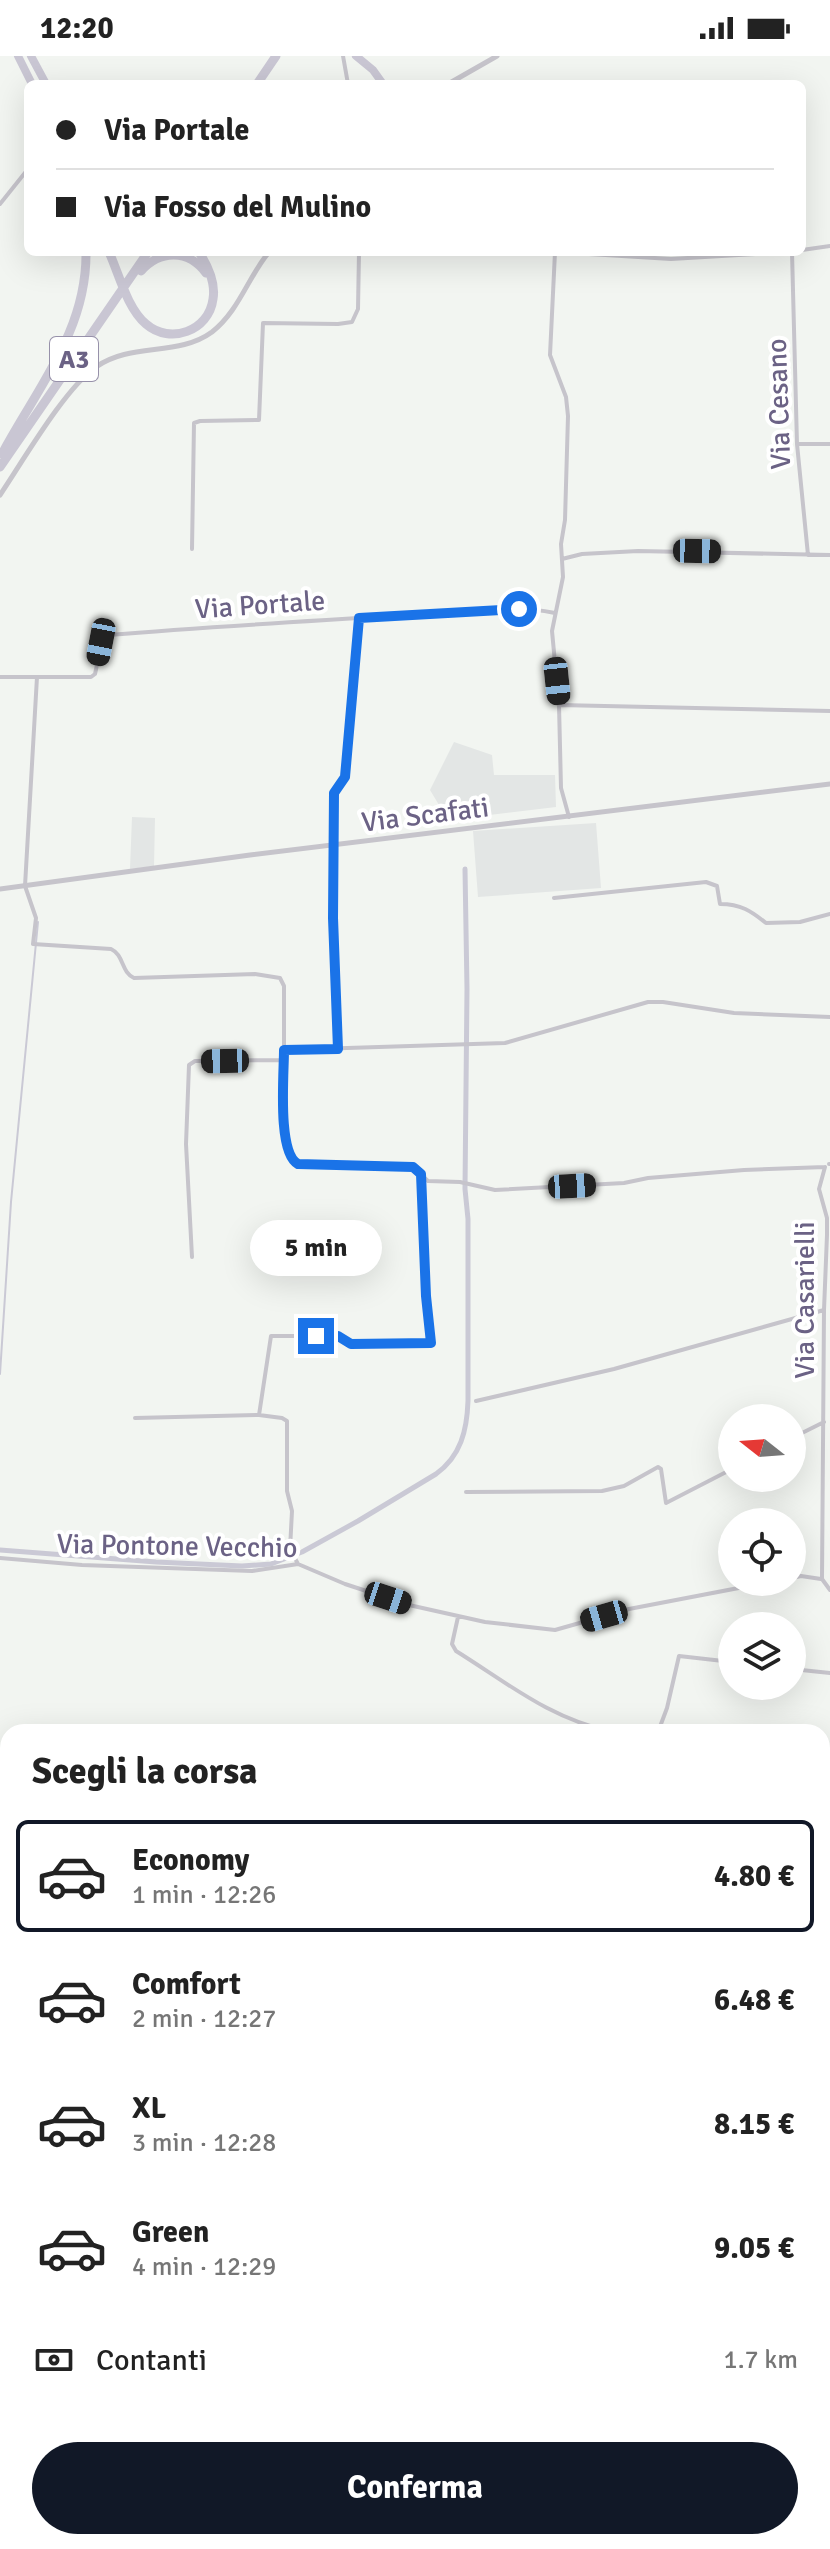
<!DOCTYPE html>
<html lang="it">
<meta charset="utf-8">
<style>
:root{--surface:#fff;--page:#f2f2f2;--text:#222;--muted:#767676;--line:#e0e0e0;--accent:#111827}
body{margin:0;font-family:Signika,sans-serif;background:var(--page);color:var(--text);height:100vh;display:flex;flex-direction:column;font-size:30px;white-space:nowrap}
*{box-sizing:border-box;margin:0}
p{font-size:26px;color:var(--muted)}
.icon{flex:none;width:44px;height:44px;fill:none;stroke:currentColor;stroke-width:2;stroke-linecap:round;stroke-linejoin:round}
.map{position:relative;flex:1;overflow:hidden}
.side{position:absolute;left:0px;top:1668px;width:830px;height:826px;display:flex;flex-direction:column;background:var(--surface);border-radius:24px 24px 0 0;box-shadow:0 8px 32px #0002}
.side>*{flex:none}
.banner{position:absolute;left:24px;top:24px;width:782px;height:176px;border-radius:12px;box-shadow:0 8px 32px #0002;display:grid;align-content:center;height:176px;padding:0 32px;background:var(--surface)}
.needle{width:52px;rotate:287deg}
.buttons{position:absolute;left:718px;top:1348px;display:grid;gap:16px}
.buttons a{display:grid;place-items:center;width:88px;height:88px;border-radius:50%;background:var(--surface);box-shadow:0 8px 32px #0002;font-size:40px}
.end{position:absolute;width:36px;height:36px;margin:-18px;border:10px solid #1a73e8;background:#fff;box-shadow:0 0 0 4px #fff}
.from{border-radius:50%}
.bubble{position:absolute;height:56px;border-radius:28px;background:var(--surface);box-shadow:0 8px 32px #0002;font-size:26px;font-weight:700;line-height:56px;text-align:center}
.car{position:absolute;width:24px;height:48px;margin:-24px -12px;border-radius:10px;box-shadow:0 0 6px 2px #0007;background:linear-gradient(#222 24%,#8ab4d8 0 40%,#222 0 76%,#8ab4d8 0 86%,#222 0)}
.banner b{display:flex;align-items:center;gap:28px;height:76px;font-size:30px}
.banner b+b{border-top:2px solid var(--line)}
.banner i{width:20px;height:20px;background:var(--text)}
ul{padding:0;list-style:none}
li{display:flex;align-items:center;gap:24px;height:112px;margin:0 16px 12px;padding:0 16px;border:4px solid transparent;border-radius:12px}
li div{flex:1}
li b{display:block;font-size:30px}
li em{font-style:normal;font-weight:700}
li.current{border-color:var(--accent)}
li>.icon{width:72px;height:72px;stroke-width:1.5}
h2{padding:0 32px;font-size:36px;line-height:96px}
.pay{display:flex;align-items:center;gap:20px;height:88px;padding:0 32px;font-size:30px}
.pay p{margin-inline-start:auto}
.primary-button{display:flex;gap:16px;margin-top:auto;padding:16px 32px}
.primary-button a{flex:1;height:92px;border-radius:48px;background:var(--accent);color:#fff;font-size:32px;font-weight:700;line-height:92px;text-align:center}
.status{display:flex;justify-content:space-between;align-items:center;height:56px;padding:0 40px;background:var(--surface);direction:ltr}
.status svg{height:22px;fill:currentColor}
.map>svg:first-child{display:block}
.built{fill:#e3e6e5}
.green{fill:#d0dbd5}
.lines{fill:none;stroke-linecap:round;stroke-linejoin:round}
.stream{stroke:#cac9d5;stroke-width:2}
.canal{stroke:#cac9d5;stroke-width:5}
.minor{stroke:#c6c4cb;stroke-width:4}
.tertiary{stroke:#c6c4cb;stroke-width:5}
.trunk{stroke:#c9c6d3;stroke-width:8}
.motorway{stroke:#c9c6d3;stroke-width:9}
.route{stroke:#1a73e8;stroke-width:10}
.labels{text-anchor:middle;stroke-width:8;stroke-linejoin:round;paint-order:stroke}
.shield{fill:#fff;stroke:#9791aa;stroke-width:2}
.shield-label{font-size:26px;font-weight:bold;fill:#6b6285}
.street-label{font-size:28px;fill:#6b6285;stroke:#fff}
</style>
<div class="status"><b>12:20</b><svg viewBox="0 0 49 12"><path d="M0 12V9h3v3zM5 12V6h3v6zM10 12V3h3v9zM15 12V0h3v12zM26 1h20v11H26zM47 4h2v5h-2z"/></svg></div>
<div class="map">
<svg width="830" height="2493" viewBox="0 0 830 2493">
<rect width="100%" height="100%" fill="#f2f5f1"/>
<path class="built" d="M454,686l38,13 2,20h61l1,32 -108,13 -18,-30z
M132,761l23,1 -1,48 -24,3z
M596,767l5,65 -123,9 -5,-66z"/>
<path class="green" d="M822,2148l8,2v88l-5,11 -3,-1z"/>
<g class="lines">
<path class="stream" d="M0,1318l11,-172 27,-280"/>
<path class="canal" d="M0,1494l156,12 86,4 29,-2 31,-12 56,-31 78,-47c25,-18 31,-44 32,-73v-182l-3,-30 2,-200 -2,-120"/>
<path class="minor" d="M343,0l5,28
M0,148l28,-35
M802,194l28,-4
M555,196l-5,103 16,42 2,19 -3,104 -4,24 2,33 -11,54 7,74 2,83 8,29
M556,196l115,7 116,-7
M792,196l5,192 11,111
M797,388h33
M192,493l2,-126 6,-2 59,-1 4,-97 75,1 14,-2 6,-13 1,-57
M562,503l20,-5 56,-3 192,4
M0,621h91l4,-3 8,-37 4,-2c100,-8 200,-14 301,-20 45,-3 103,-12 147,-2
M37,621l-12,209 11,32 -3,26 78,5c13,6 10,23 23,29l121,-4 25,4 4,8v143l9,34 120,4 15,14 32,1 35,8 129,-7 24,-5 96,-8 81,-3
M559,649l271,6
M554,842l152,-16 11,4 3,18c21,0 31,7 46,19l34,-1 30,-8
M338,993l-5,-131 1,-125 11,-16 14,-159
M284,994l221,-7 143,-41h15l71,11 96,4
M829,1108h1
M192,1201l-6,-113 3,-79 6,-4 89,-1
M476,1345l138,-32 210,-59
M259,1359l23,3 5,3v70l5,20 -2,38 8,15
M135,1362l124,-3 12,-79h67l13,8 77,1 3,-2 -5,-47 -5,-119
M792,1382l32,-16
M466,1436l136,-1 22,-5 34,-19 3,2 5,34 66,-34
M0,1502l82,7 170,6 46,-7 47,20 64,21 76,17 70,8 74,-21 141,-27
M792,1522l9,-2 20,3
M822,1523l2,-269 3,-75v-17l-8,-29 6,-22
M822,1523l8,11
M458,1561l-6,27 4,7c53,33 93,67 156,81
M792,1613l38,4
M658,1676l9,-24 12,-52 53,6
M822,1755l8,1
M822,2016l8,2
M822,2078l8,2
M0,2251l8,11
M0,2377l1,-19
M209,2486l5,7
M581,2488l28,5
M6,2493v-12
M617,2493l2,-7
M703,2493l1,-7"/>
<path class="tertiary" d="M448,28l49,-28
M0,439c23,-34 65,-107 96,-128 35,-25 82,-10 116,-35 27,-21 36,-55 57,-80
M0,833l250,-34 580,-71
M0,2020l8,5
M822,2293l8,-15
M822,2406l8,2
M757,2493l2,-7"/>
<path class="trunk" d="M18,0l14,28
M31,0l15,28
M356,0l17,14 10,14"/>
<path class="motorway" d="M257,28l19,-28
M109,196c10,22 18,56 37,72 24,21 63,7 67,-25 3,-17 -5,-33 -14,-47
M141,215c19,-21 47,-22 65,2
M2,398c35,-66 85,-123 84,-202
M0,411l148,-215"/>
</g>
<g class="lines">
<path class="route" d="M316,1280h22l13,8 80,-1 -5,-47 -5,-122 -8,-7 -115,-3c-21,-11 -14,-90 -14,-114l54,-1 -5,-131 1,-125 11,-16 14,-159 160,-9"/>
</g>
<g class="labels">
<rect class="shield" x="50" y="281" width="48" height="44" rx="6"/>
<g class="shield-label">
<text x="74" y="312">A3</text>
</g>
<g class="street-label">
<text transform="translate(778 348) rotate(-92)" y="10">Via Cesano</text>
<text transform="translate(260 548) rotate(-4)" y="10">Via Portale</text>
<text transform="translate(425 758) rotate(-7)" y="10">Via Scafati</text>
<text transform="translate(804 1244) rotate(-90)" y="10">Via Casarielli</text>
<text transform="translate(177 1489) rotate(1)" y="10">Via Pontone Vecchio</text>
</g>
</g>
</svg>
<div class="buttons">
<a><svg class="needle" viewBox="-14 -14 28 28"><path d="M0-13l5 13h-10z" fill="#e53935"/><path d="M0 13l5-13h-10z" fill="#767676"/></svg></a>
<a><svg class="icon" aria-label="locate" viewBox="0 0 24 24"><circle cx="12" cy="12" r="6"/><path d="M12 2v4M12 18v4M2 12h4M18 12h4"/></svg></a>
<a><svg class="icon" aria-label="layers" viewBox="0 0 24 24"><path d="M12 4l9 5-9 5-9-5zM3 14l9 5 9-5"/></svg></a>
</div>
<i class="end from" style="left:519px;top:553px"></i>
<i class="end" style="left:316px;top:1280px"></i>
<div class="bubble" style="left:250px;top:1164px;width:132px">5 min</div>
<i class="car" style="left:697px;top:495px;rotate:91deg"></i>
<i class="car" style="left:101px;top:586px;rotate:191deg"></i>
<i class="car" style="left:557px;top:625px;rotate:174deg"></i>
<i class="car" style="left:225px;top:1005px;rotate:269deg"></i>
<i class="car" style="left:572px;top:1130px;rotate:87deg"></i>
<i class="car" style="left:388px;top:1542px;rotate:108deg"></i>
<i class="car" style="left:604px;top:1560px;rotate:254deg"></i>
<div class="banner">
<b><i class="from"></i>Via Portale</b>
<b><i></i>Via Fosso del Mulino</b>
</div>
<section class="side">
<h2>Scegli la corsa</h2>
<ul>
<li class="current"><svg class="icon" aria-label="car" viewBox="0 0 24 24"><path d="M5 17H2v-5l4-1 3-4h7l3 4 3 1v5h-3M9 17h6M6 11h13"/><circle cx="7" cy="17" r="2"/><circle cx="17" cy="17" r="2"/></svg><div><b>Economy</b><p>1 min · 12:26</p></div><em>4.80 €</em></li>
<li><svg class="icon" aria-label="car" viewBox="0 0 24 24"><path d="M5 17H2v-5l4-1 3-4h7l3 4 3 1v5h-3M9 17h6M6 11h13"/><circle cx="7" cy="17" r="2"/><circle cx="17" cy="17" r="2"/></svg><div><b>Comfort</b><p>2 min · 12:27</p></div><em>6.48 €</em></li>
<li><svg class="icon" aria-label="car" viewBox="0 0 24 24"><path d="M5 17H2v-5l4-1 3-4h7l3 4 3 1v5h-3M9 17h6M6 11h13"/><circle cx="7" cy="17" r="2"/><circle cx="17" cy="17" r="2"/></svg><div><b>XL</b><p>3 min · 12:28</p></div><em>8.15 €</em></li>
<li><svg class="icon" aria-label="car" viewBox="0 0 24 24"><path d="M5 17H2v-5l4-1 3-4h7l3 4 3 1v5h-3M9 17h6M6 11h13"/><circle cx="7" cy="17" r="2"/><circle cx="17" cy="17" r="2"/></svg><div><b>Green</b><p>4 min · 12:29</p></div><em>9.05 €</em></li>
</ul>
<div class="pay"><svg class="icon" aria-label="cash" viewBox="0 0 24 24"><path d="M3 7h18v10H3z"/><circle cx="12" cy="12" r="2"/></svg>Contanti<p>1.7 km</p></div>
<div class="primary-button"><a>Conferma</a></div>
</section>
</div>
